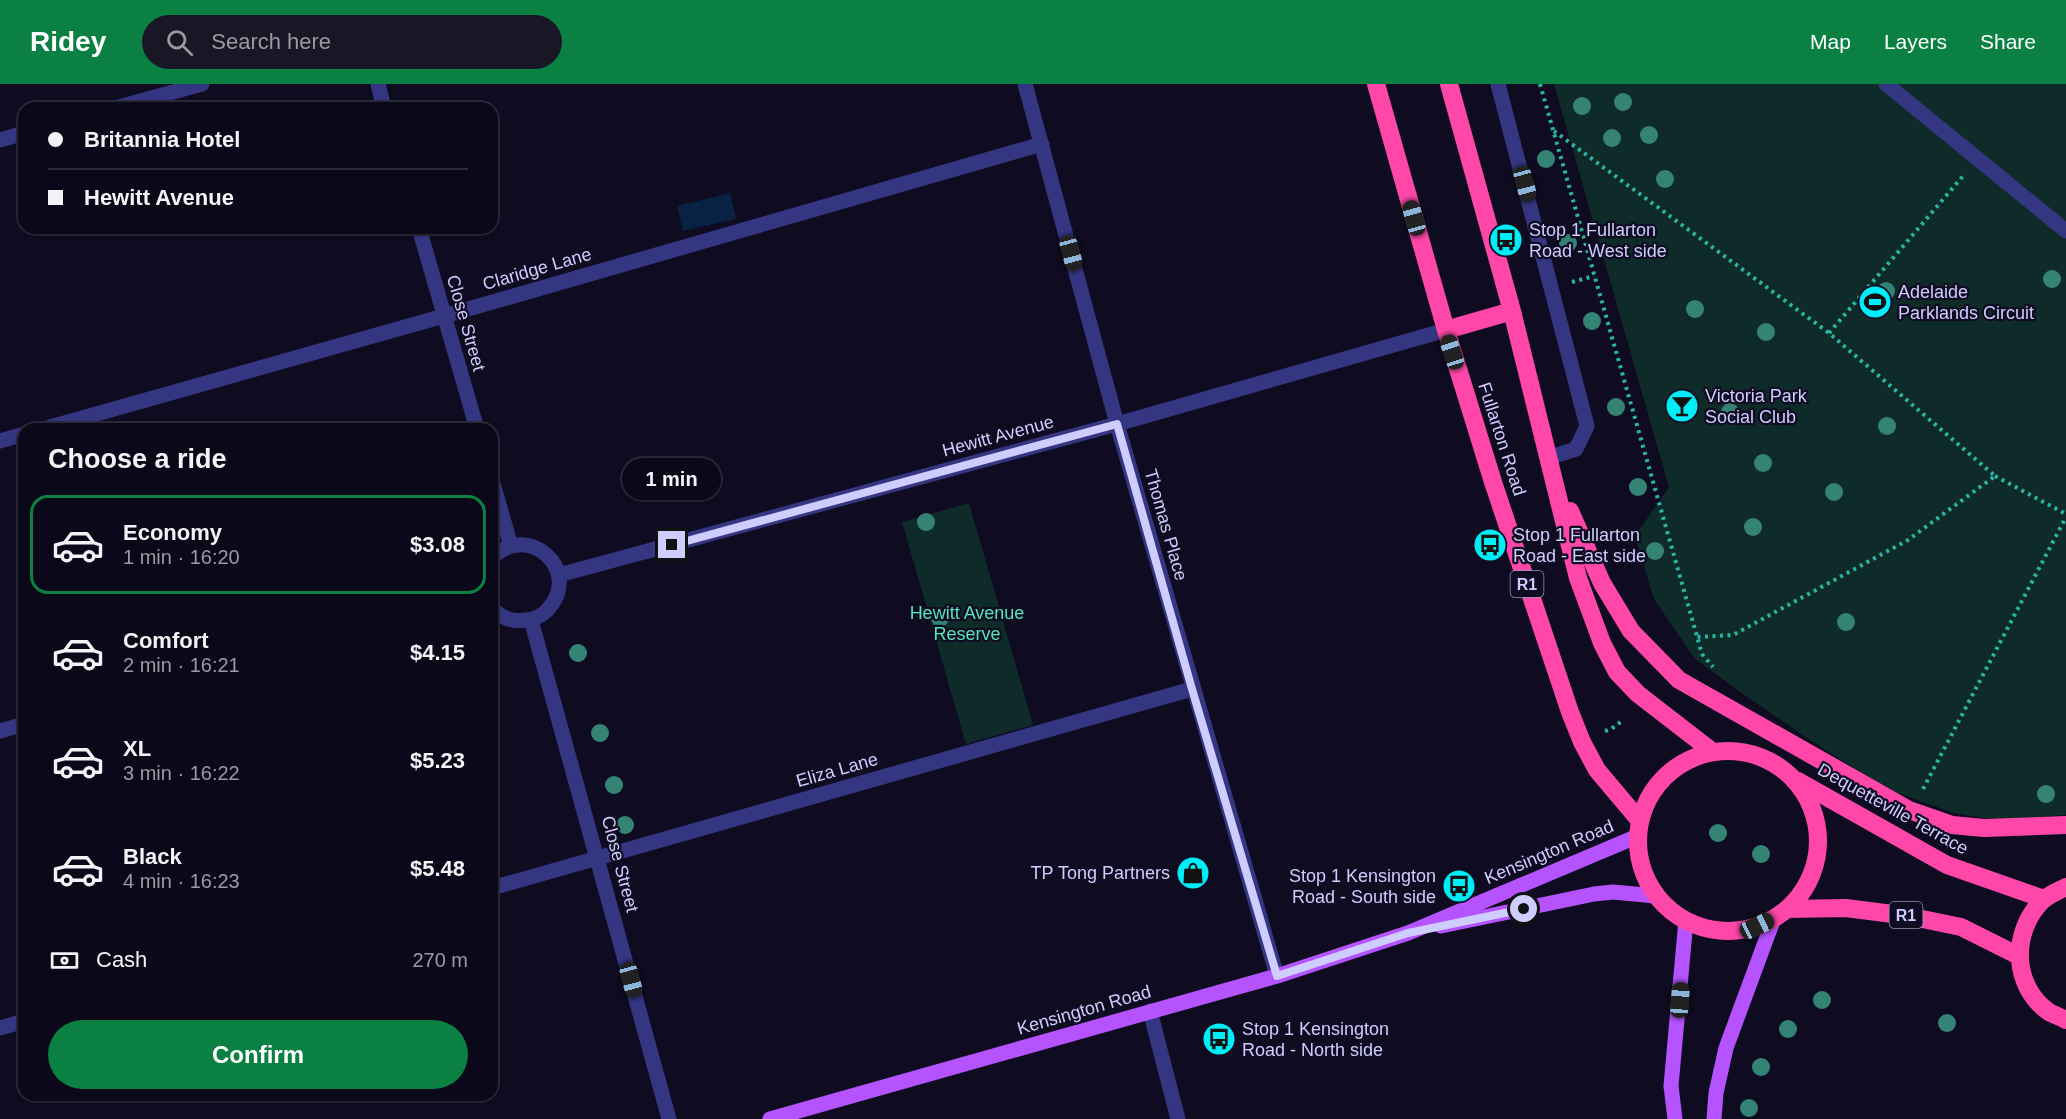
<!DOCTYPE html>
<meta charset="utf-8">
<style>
:root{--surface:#0b0919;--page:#191726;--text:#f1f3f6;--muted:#9a9aa2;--line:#2b2a38;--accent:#0b8043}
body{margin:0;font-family:Arial,sans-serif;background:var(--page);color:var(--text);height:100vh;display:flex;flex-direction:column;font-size:22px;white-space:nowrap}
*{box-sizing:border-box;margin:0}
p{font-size:20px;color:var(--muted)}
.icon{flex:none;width:33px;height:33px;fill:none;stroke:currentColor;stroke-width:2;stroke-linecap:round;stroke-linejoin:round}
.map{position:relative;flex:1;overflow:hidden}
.panel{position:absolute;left:18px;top:339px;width:480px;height:678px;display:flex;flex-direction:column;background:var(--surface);border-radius:18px;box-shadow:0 2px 4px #0004,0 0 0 2px var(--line)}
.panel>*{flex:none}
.top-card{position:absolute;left:18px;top:18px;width:480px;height:132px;border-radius:18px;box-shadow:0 2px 4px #0004,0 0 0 2px var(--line);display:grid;align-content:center;height:132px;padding:0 30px;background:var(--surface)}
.end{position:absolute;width:27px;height:27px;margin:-14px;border:8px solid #cfccff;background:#111;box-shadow:0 0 0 3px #111}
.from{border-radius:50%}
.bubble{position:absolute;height:42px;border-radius:21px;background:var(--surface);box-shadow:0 2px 4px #0004,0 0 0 2px var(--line);font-size:20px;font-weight:600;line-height:42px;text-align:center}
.car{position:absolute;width:18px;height:36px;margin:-18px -9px;border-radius:8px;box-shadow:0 0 4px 2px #0007;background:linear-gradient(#222 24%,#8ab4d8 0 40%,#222 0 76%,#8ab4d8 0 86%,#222 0)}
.top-card b{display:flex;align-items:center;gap:21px;height:57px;font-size:22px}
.top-card b+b{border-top:2px solid var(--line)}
.top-card i{width:15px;height:15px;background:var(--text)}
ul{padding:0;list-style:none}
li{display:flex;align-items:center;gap:18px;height:99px;margin:0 12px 9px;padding:0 18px;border:3px solid transparent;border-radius:18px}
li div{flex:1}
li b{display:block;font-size:22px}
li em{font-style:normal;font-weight:600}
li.current{border-color:var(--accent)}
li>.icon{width:54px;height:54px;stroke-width:1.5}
h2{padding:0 30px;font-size:27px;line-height:72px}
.pay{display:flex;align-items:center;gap:15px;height:66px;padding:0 30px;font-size:22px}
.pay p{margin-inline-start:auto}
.cta{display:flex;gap:12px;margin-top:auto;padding:12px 30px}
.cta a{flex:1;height:69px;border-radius:36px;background:var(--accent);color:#fff;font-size:24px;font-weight:600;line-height:69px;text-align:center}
header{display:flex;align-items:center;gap:36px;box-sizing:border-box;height:84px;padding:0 30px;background:var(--accent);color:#fff}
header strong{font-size:28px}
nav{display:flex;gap:33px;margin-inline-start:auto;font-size:21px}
.search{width:420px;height:54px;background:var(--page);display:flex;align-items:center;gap:15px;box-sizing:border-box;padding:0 21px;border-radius:33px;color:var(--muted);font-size:22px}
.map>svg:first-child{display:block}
.green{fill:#0f2b29}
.water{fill:#092243}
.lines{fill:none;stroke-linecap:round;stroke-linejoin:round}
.path{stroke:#29b6a6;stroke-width:4;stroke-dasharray:3 4.5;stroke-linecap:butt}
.minor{stroke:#353682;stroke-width:15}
.major{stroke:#b553ff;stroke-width:15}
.highway{stroke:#ff47a9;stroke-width:18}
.tree{fill:#358374}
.route{stroke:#cfccff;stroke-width:8}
.labels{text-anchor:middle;stroke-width:4.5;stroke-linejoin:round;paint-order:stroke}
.shield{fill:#0f0c21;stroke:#9592bc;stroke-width:1.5}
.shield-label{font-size:16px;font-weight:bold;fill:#cfccff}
.poi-label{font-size:18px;fill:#cfccff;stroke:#0f0c21;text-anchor:start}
.street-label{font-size:18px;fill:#cfccff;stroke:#0f0c21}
.park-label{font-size:18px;fill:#54e4b8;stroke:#0f0c21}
</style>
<header>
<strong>Ridey</strong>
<div class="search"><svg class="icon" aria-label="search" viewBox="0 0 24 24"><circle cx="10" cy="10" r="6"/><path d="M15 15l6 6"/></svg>Search here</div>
<nav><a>Map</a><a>Layers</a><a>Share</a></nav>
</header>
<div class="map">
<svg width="2066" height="1035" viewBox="0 0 2066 1035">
<rect width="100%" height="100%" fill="#0f0c21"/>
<path class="green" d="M1554,0h512v731l-45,3h-37l-30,-5 -67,-24 -77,-49 -67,-46 -48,-35 -41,-60 -19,-63 34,-49z
M969,419l64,222 -67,19 -64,-222z"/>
<path class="water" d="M730,109l6,26 -53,12 -6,-25z"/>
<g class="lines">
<path class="path" d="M1540,0l162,570 11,13
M1554,47l275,202 166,143 -87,64 -175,95 -36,2
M1572,198l22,-6
M1829,249l134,-157
M1995,392l71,38
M1605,647l6,-2 11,-8
M1923,705l143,-272"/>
<path class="minor" d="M378,0l6,24
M1025,0l92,340 160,552
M1498,0l89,342 -11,23 -28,9
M1886,0l180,147
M115,24l87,-24
M0,56l24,-7
M419,144l58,201
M43,345l401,-113 598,-172
M0,357l24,-7
M492,396l19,66
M492,474c36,-37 90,12 57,50 -5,7 -16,12 -24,12 -13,2 -25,-2 -33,-13
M559,491l558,-151 329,-94
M531,536l138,499
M0,647l24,-7
M492,804l700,-199
M1150,927l28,108
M0,944l24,-7"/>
<path class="major" d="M1441,842l153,-32 19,-2 43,4
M770,1035l507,-143 131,-43 230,-97
M1675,1035l-4,-33 15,-166
M1714,1035l2,-26 10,-45 48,-130"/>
<path class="highway" d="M1376,0l70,246 47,152 77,230 12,30 15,28 43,51
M1449,0l63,227 66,267 24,65 15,29 21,22 75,58
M1446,246l66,-19
M1570,427l32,72 29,48 48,49 230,130 43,15 32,3 82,-3
M1638 757a90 90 0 1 1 180 0a90 90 0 1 1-180 0Z
M1798,697l149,84 97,34
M2066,803c-8,4 -18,8 -24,14 -31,31 -30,85 7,111 5,3 12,5 17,8
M1787,825l59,-1 62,8 53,11 58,29"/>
</g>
<g class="tree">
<circle cx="1623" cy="18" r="9"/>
<circle cx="1582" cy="22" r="9"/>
<circle cx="1649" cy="51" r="9"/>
<circle cx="1612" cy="54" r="9"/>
<circle cx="1546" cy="75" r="9"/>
<circle cx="1665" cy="95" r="9"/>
<circle cx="1568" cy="159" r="9"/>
<circle cx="2052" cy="195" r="9"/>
<circle cx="1886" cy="207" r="9"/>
<circle cx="1695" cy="225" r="9"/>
<circle cx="1592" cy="237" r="9"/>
<circle cx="1766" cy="248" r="9"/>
<circle cx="1616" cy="323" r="9"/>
<circle cx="1730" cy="328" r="9"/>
<circle cx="1887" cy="342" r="9"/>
<circle cx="1763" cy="379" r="9"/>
<circle cx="1638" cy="403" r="9"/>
<circle cx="1834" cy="408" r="9"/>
<circle cx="926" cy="438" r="9"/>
<circle cx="1753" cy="443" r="9"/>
<circle cx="1655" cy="467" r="9"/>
<circle cx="940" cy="534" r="9"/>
<circle cx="1846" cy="538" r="9"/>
<circle cx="578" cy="569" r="9"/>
<circle cx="600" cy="649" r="9"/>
<circle cx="614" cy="701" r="9"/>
<circle cx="2046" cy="710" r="9"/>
<circle cx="625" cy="741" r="9"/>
<circle cx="1718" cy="749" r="9"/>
<circle cx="1761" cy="770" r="9"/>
<circle cx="1822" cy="916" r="9"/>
<circle cx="1947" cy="939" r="9"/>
<circle cx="1788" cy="945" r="9"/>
<circle cx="1761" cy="983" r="9"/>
<circle cx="1749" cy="1024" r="9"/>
</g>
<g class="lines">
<path class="route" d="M672,461l445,-121 75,265 85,287 131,-43 116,-24"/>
</g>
<defs>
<symbol id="bus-disc" viewBox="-11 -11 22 22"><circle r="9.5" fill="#00ecf7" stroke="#0f0c21"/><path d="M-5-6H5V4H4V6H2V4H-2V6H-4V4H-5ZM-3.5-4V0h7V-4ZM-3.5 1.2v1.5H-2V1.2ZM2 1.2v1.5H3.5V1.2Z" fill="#111"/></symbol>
<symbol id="stadium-disc" viewBox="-11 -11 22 22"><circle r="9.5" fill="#00ecf7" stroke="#0f0c21"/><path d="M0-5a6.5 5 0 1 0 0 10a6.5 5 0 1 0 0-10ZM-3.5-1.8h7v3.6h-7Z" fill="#111"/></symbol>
<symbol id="bar-disc" viewBox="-11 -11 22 22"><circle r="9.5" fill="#00ecf7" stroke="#0f0c21"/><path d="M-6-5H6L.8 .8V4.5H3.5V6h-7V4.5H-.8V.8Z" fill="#111"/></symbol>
<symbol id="shop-disc" viewBox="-11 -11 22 22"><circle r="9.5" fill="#00ecf7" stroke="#0f0c21"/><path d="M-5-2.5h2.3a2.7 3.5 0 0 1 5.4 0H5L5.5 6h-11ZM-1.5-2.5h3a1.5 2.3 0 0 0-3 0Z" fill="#111"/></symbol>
</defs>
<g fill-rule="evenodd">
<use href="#bus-disc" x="1487" y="137" width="38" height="38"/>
<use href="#stadium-disc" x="1856" y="199" width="38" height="38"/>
<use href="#bar-disc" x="1663" y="303" width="38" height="38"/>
<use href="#bus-disc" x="1471" y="442" width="38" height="38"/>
<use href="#shop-disc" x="1174" y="770" width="38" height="38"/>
<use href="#bus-disc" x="1440" y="783" width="38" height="38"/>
<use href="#bus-disc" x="1200" y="936" width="38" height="38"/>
</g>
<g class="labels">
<g class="shield">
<rect x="1510.5" y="487" width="33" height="26" rx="4.5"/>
<rect x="1889.5" y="818" width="33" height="26" rx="4.5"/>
</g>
<g class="shield-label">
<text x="1527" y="506">R1</text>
<text x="1906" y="837">R1</text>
</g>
<g class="poi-label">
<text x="1529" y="152">Stop 1 Fullarton<tspan x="1529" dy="21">Road - West side</tspan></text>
<text x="1898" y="214">Adelaide<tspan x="1898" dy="21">Parklands Circuit</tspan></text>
<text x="1705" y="318">Victoria Park<tspan x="1705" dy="21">Social Club</tspan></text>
<text x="1513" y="457">Stop 1 Fullarton<tspan x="1513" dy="21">Road - East side</tspan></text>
<text x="1170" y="795" text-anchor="end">TP Tong Partners</text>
<text x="1436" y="798" text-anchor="end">Stop 1 Kensington<tspan x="1436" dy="21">Road - South side</tspan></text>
<text x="1242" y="951">Stop 1 Kensington<tspan x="1242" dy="21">Road - North side</tspan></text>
</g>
<g class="street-label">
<text transform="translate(537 185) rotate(-16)" y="6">Claridge Lane</text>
<text transform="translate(466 239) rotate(74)" y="6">Close Street</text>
<text transform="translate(998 352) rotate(-15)" y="6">Hewitt Avenue</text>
<text transform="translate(1502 355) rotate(72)" y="6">Fullarton Road</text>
<text transform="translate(1166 441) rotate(74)" y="6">Thomas Place</text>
<text transform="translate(837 686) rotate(-16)" y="6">Eliza Lane</text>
<text transform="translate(1893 725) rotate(29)" y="6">Dequetteville Terrace</text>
<text transform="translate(1549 768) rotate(-23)" y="6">Kensington Road</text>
<text transform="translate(620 780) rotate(75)" y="6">Close Street</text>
<text transform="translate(1084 926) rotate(-16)" y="6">Kensington Road</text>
</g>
<g class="park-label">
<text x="967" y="535">Hewitt Avenue<tspan x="967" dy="21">Reserve</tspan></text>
</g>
</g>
</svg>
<i class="end from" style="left:1524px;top:825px"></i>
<i class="end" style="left:672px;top:461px"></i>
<div class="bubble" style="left:622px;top:374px;width:99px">1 min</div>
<i class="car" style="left:1525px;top:100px;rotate:165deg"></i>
<i class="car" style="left:1414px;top:134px;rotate:344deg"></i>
<i class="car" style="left:1071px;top:169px;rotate:165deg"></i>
<i class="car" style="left:1452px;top:268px;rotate:342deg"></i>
<i class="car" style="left:1757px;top:842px;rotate:65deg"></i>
<i class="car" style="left:631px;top:896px;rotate:165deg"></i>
<i class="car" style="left:1680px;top:916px;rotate:4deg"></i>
<div class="top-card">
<b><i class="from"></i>Britannia Hotel</b>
<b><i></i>Hewitt Avenue</b>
</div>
<section class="panel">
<h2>Choose a ride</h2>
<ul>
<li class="current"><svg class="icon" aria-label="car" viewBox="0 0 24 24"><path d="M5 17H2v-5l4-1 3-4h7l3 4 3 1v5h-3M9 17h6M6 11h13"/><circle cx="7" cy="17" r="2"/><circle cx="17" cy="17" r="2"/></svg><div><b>Economy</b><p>1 min · 16:20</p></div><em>$3.08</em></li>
<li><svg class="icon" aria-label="car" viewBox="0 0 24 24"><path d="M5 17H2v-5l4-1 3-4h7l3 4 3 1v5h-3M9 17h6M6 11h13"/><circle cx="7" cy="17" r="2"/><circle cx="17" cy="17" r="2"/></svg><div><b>Comfort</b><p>2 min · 16:21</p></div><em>$4.15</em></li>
<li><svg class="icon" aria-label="car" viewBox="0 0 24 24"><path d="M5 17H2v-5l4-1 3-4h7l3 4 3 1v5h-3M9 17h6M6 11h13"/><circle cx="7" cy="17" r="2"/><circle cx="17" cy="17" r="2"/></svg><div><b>XL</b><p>3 min · 16:22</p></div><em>$5.23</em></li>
<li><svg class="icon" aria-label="car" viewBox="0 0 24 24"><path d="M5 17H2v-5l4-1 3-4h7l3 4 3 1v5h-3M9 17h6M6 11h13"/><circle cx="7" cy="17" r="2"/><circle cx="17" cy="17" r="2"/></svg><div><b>Black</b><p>4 min · 16:23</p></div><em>$5.48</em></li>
</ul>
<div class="pay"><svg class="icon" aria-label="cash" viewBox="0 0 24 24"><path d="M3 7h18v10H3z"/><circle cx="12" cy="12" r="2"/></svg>Cash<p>270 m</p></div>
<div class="cta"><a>Confirm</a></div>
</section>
</div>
